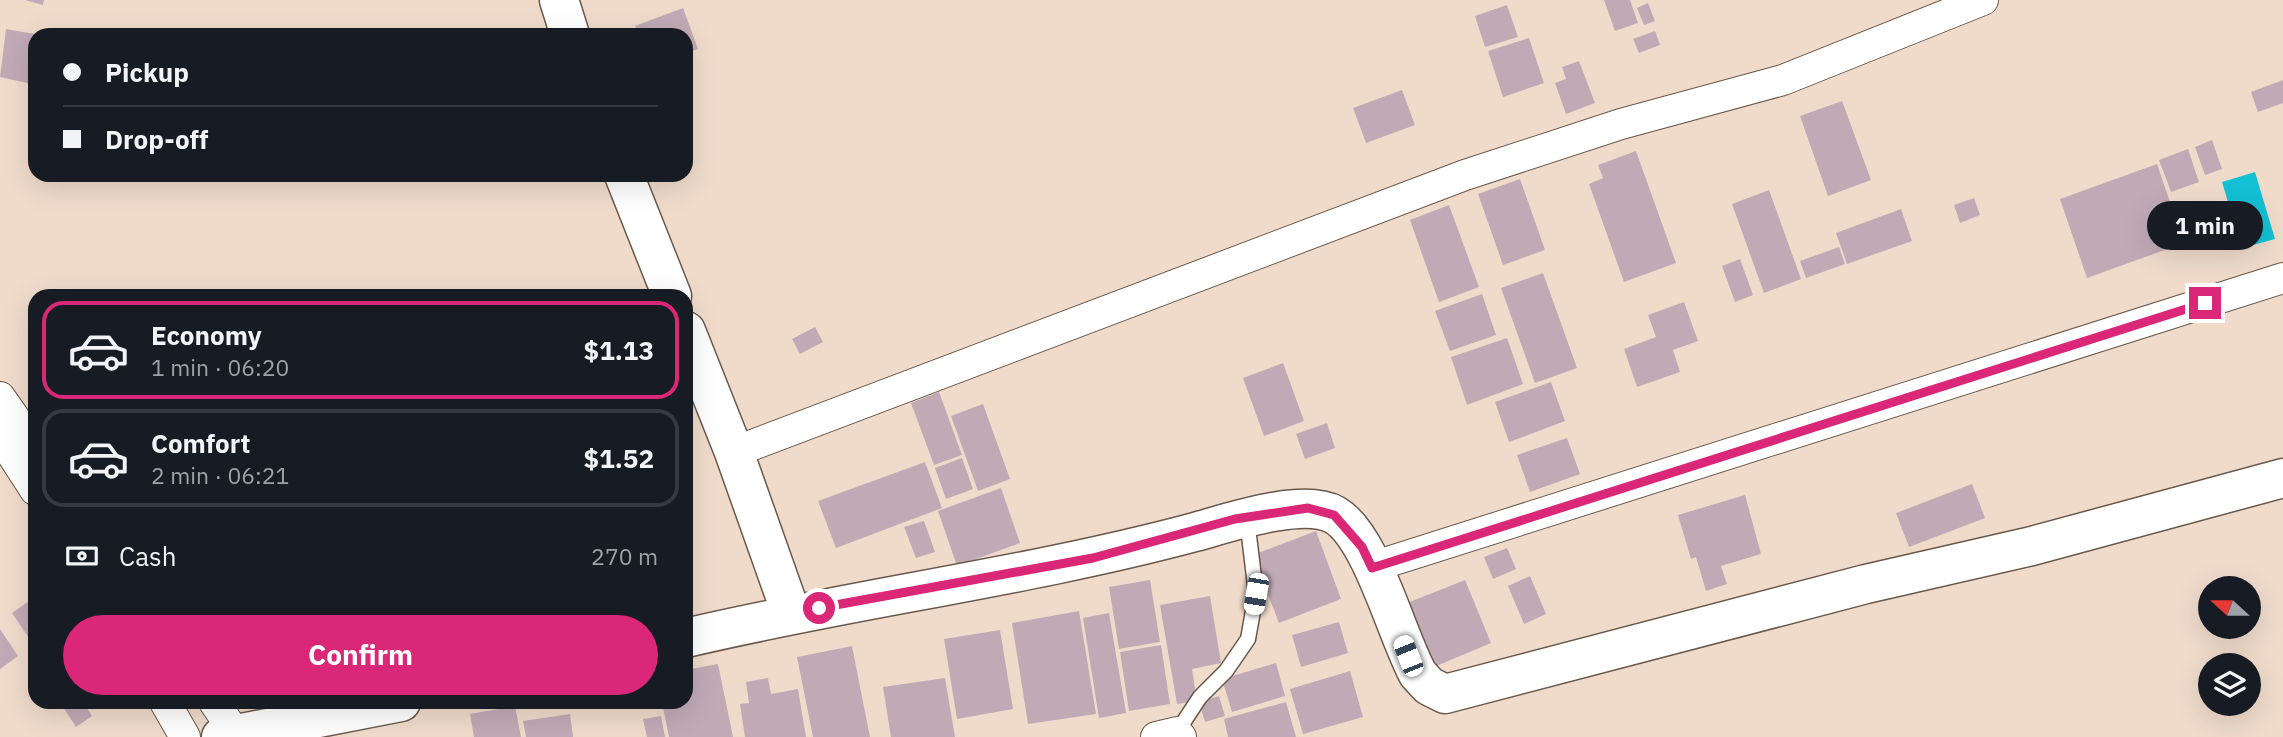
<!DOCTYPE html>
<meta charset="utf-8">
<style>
:root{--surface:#171b24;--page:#20242c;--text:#f1f3f6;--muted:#9ea1a6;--line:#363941;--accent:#db2777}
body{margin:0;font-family:"IBM Plex Sans",sans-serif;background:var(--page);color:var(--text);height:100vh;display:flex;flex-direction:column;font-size:26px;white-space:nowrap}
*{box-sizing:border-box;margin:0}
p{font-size:23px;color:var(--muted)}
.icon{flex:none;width:38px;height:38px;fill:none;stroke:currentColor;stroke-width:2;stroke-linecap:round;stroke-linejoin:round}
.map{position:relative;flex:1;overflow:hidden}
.drawer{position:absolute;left:28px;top:289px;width:665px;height:420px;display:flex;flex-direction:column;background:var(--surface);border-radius:21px;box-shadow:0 7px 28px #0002}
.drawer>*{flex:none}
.top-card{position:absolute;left:28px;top:28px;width:665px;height:154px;border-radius:21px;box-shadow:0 7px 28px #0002;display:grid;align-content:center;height:154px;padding:0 35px;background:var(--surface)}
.needle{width:46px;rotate:291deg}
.controls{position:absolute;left:2198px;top:576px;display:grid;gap:14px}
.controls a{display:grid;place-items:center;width:63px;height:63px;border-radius:50%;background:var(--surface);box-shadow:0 7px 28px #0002;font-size:35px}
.end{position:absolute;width:32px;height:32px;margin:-16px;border:9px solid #db2777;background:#fff;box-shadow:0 0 0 4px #fff}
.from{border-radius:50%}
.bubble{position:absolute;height:49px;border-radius:24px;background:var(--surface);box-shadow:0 7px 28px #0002;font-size:23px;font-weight:700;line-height:49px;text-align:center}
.car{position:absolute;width:21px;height:42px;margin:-21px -10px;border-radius:9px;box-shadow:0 0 5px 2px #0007;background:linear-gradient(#fff 24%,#345 0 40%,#fff 0 76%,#345 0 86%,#fff 0)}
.top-card b{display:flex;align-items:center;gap:24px;height:66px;font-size:26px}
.top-card b+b{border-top:2px solid var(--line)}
.top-card i{width:18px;height:18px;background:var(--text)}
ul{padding:12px 0 0;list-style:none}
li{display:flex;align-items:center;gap:21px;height:98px;margin:0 14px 10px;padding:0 21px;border:4px solid var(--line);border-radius:21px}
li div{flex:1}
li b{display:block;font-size:26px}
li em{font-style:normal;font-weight:700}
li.active{border-color:var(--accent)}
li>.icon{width:63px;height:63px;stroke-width:1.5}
.pay{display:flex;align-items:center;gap:18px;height:77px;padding:0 35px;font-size:26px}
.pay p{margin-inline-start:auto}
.primary-button{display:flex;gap:14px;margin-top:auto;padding:14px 35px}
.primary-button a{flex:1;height:80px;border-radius:42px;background:var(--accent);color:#fff;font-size:28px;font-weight:700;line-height:80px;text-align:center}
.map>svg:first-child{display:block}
.water{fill:#14c0d4}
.building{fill:#c1aab6}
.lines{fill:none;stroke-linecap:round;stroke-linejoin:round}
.lane-casing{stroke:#6a594b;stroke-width:17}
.street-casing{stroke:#6a594b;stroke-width:32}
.secondary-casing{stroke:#6a594b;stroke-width:41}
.lane{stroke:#fff;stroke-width:14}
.street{stroke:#fff;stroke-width:30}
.secondary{stroke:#fff;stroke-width:38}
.route{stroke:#db2777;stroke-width:9}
</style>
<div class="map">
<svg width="2283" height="737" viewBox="0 0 2283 737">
<rect width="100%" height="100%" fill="#f0dbcb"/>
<path class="water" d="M2255,172l20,67 -33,9 -20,-66z"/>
<path class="building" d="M25,0h19l-1,5z
M1604,0h26l8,23 -23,8z
M1648,3l7,18 -11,4 -7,-17z
M1507,5l11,32 -33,10 -10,-31z
M683,8l15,41 -12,4v-18h-47l-4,-9z
M6,29l29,5 -3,50 -32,-7z
M1655,31l5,14 -21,8 -6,-14z
M1529,38l15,45 -41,14 -15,-46z
M1579,61l16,42 -29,11 -11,-31 11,-4 -4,-12z
M2283,80v23l-25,9 -7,-20z
M1402,90l13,35 -49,18 -13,-35z
M1842,101l29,79 -43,16 -28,-80z
M2212,140l10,29 -17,6 -10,-28z
M2188,149l11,33 -28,10 -12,-32z
M1636,151l40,112 -52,19 -35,-98 14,-6 -5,-13z
M2157,164l27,79 -97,35 -27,-79z
M1520,179l25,71 -42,15 -25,-71z
M1769,190l32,89 -37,14 -32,-89z
M1974,198l6,17 -20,8 -6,-18z
M1449,205l30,82 -40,15 -29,-82z
M1901,209l11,32 -65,23 -11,-31z
M1839,247l6,17 -39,14 -6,-17z
M1740,259l13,36 -18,7 -13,-36z
M1543,273l34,95 -42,15 -34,-95z
M1482,294l14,41 -46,16 -15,-40z
M1684,302l14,39 -25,9 7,22 -43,15 -13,-38 32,-12 -8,-22z
M815,327l8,15 -23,12 -8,-15z
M1507,338l16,46 -56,21 -16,-48z
M1283,363l21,58 -40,15 -21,-58z
M1551,382l14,39 -56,21 -14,-40z
M939,392l23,63 -28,10 -23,-62z
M983,404l27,75 -32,12 -27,-75z
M1327,423l8,25 -30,11 -9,-25z
M1567,438l13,36 -50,18 -13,-37z
M962,458l11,31 -27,10 -11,-31z
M925,462l17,46 -106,40 -18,-47z
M1972,484l13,34 -76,29 -13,-34z
M1001,488l19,55 -63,23 -19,-55z
M1745,495l16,59 -40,12 6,18 -21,7 -10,-34 -5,2 -13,-44z
M924,521l11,31 -19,6 -12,-31z
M1316,531l25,68 -62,24 -26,-68z
M1507,548l9,21 -23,10 -9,-22z
M1530,576l16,38 -22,10 -16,-38z
M1150,580l10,62 -41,7 -10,-62z
M1465,580l26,63 -57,24 -27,-64z
M1210,596l11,67 -29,6 5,32 -20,3 -17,-99z
M35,597v50l-23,-34z
M1079,611l17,103 -68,10 -16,-101z
M1109,613l17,100 -27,5 -16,-100z
M1339,622l9,31 -47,14 -9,-32z
M0,629l18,27 -18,13z
M1000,630l13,79 -56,10 -13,-80z
M1161,645l9,59 -41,7 -9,-59z
M852,646l18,91h-57l-16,-80z
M1276,663l9,33 -53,16 -10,-33z
M718,664l15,73h-64l-7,-35h24v-32z
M1350,671l13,46 -60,17 -13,-45z
M768,678l3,16 27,-5 8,48h-61l-5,-33 9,-1 -3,-21z
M945,678l10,59h-64l-8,-50z
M1219,696l6,20 -20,6 -6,-20z
M60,702h23l9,14 -16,11z
M1286,702l10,35h-68l-4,-18z
M515,706l6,31h-47l-4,-23z
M570,714l3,23h-47l-3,-16z
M661,716l4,21h-18l-4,-18z"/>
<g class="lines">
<defs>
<path id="lane" d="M1177,732l23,-35 26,-26 22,-32 8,-45 -9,-75"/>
<path id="street" d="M0,397l35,50
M0,436l35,54
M734,452l731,-277 156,-51 162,-44 200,-80
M1372,567l911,-289
M165,702l20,35
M214,702l22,32
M1156,737l21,-5 4,5"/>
<path id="secondary" d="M559,0l11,35
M624,175l48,121
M686,331l48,121 57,161
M686,638c169,-40 341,-61 509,-106 33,-9 108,-35 140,-17 37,22 61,119 83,159l11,12 16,8 421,-110 166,-38 251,-68
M221,737l180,-35"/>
</defs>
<use href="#lane" class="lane-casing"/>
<use href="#street" class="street-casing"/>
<use href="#secondary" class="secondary-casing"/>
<use href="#lane" class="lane"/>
<use href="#street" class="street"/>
<use href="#secondary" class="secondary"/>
</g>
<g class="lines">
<path class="route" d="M819,608l274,-50 142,-39 73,-11 26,7 28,32 10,21 833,-265"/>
</g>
</svg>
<div class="controls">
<a><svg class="needle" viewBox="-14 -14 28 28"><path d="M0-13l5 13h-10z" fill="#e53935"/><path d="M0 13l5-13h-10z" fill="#9ea1a6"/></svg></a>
<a><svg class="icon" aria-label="layers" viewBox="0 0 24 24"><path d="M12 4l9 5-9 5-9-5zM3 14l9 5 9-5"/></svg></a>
</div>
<i class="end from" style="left:819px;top:608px"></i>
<i class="end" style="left:2205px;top:303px"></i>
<div class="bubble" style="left:2147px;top:201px;width:116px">1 min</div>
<i class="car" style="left:1256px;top:594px;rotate:190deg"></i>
<i class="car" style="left:1408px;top:656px;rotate:338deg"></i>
<div class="top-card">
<b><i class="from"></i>Pickup</b>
<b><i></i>Drop-off</b>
</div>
<section class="drawer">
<ul>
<li class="active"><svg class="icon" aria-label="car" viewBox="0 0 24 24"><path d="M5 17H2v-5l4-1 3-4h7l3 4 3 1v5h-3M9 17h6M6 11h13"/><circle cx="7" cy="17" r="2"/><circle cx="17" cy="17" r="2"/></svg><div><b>Economy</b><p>1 min · 06:20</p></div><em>$1.13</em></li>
<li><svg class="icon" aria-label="car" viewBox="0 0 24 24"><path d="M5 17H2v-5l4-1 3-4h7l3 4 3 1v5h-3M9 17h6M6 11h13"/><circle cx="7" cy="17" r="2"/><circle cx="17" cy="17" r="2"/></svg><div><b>Comfort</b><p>2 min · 06:21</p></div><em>$1.52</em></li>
</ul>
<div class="pay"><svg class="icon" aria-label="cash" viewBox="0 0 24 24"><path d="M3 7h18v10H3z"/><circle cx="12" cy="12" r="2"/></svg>Cash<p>270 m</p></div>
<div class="primary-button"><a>Confirm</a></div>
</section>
</div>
